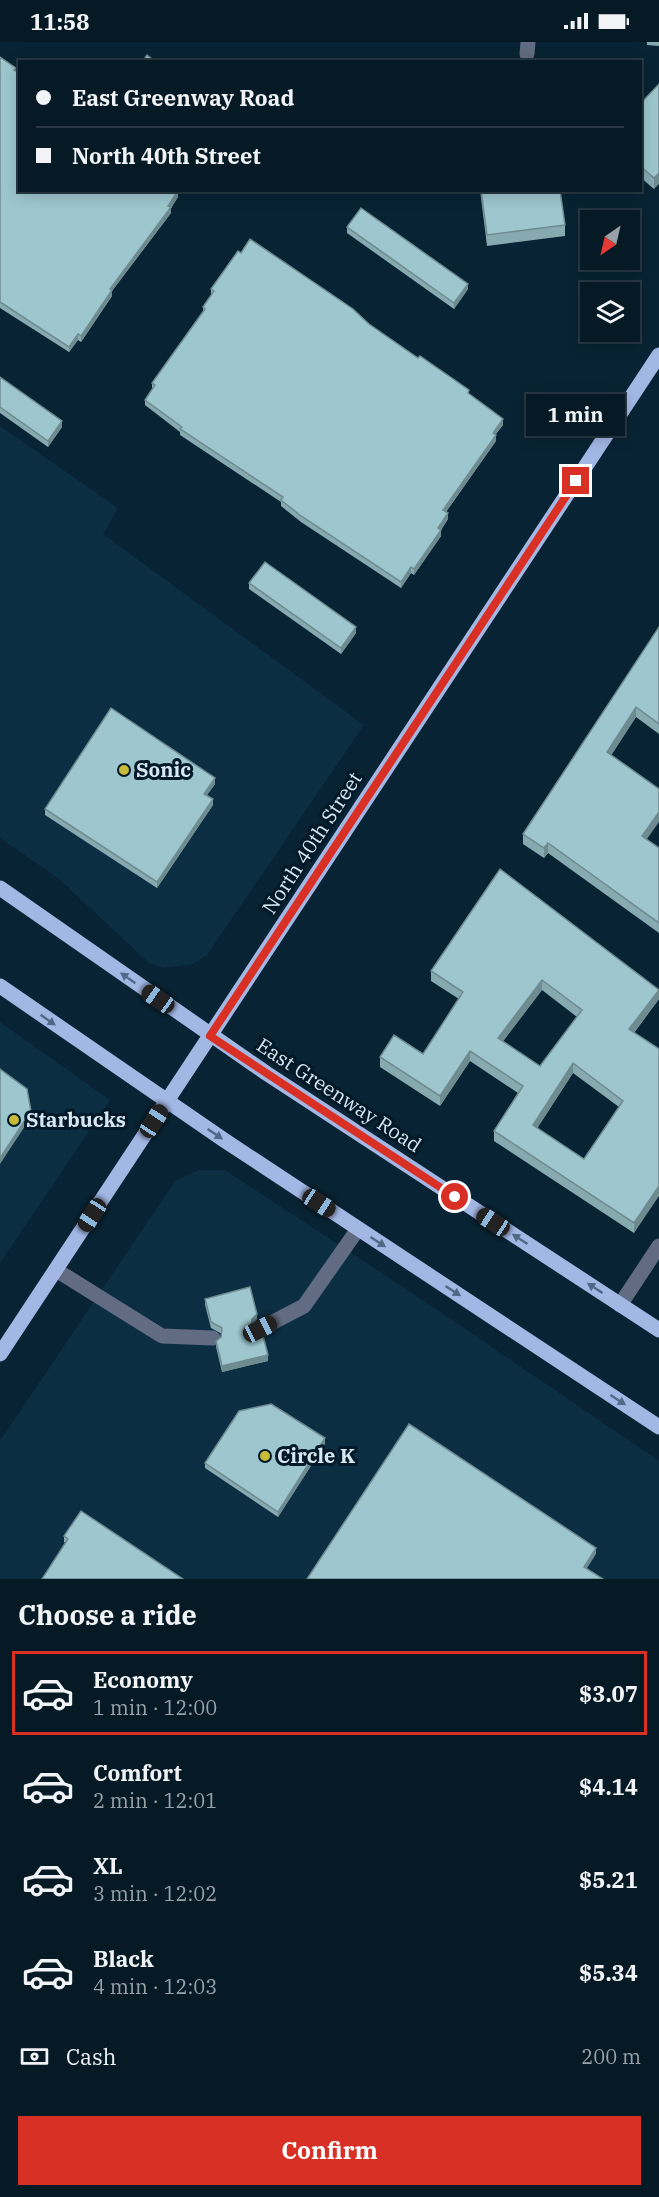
<!DOCTYPE html>
<meta charset="utf-8">
<style>
:root{--surface:#061a26;--page:#0f232e;--text:#f1f3f6;--muted:#98a1a7;--line:#273843;--accent:#d93025}
body{margin:0;font-family:"IBM Plex Serif",serif;background:var(--page);color:var(--text);height:100vh;display:flex;flex-direction:column;font-size:22px;white-space:nowrap}
*{box-sizing:border-box;margin:0}
p{font-size:20px;color:var(--muted)}
.icon{flex:none;width:33px;height:33px;fill:none;stroke:currentColor;stroke-width:2;stroke-linecap:round;stroke-linejoin:round}
.map{position:relative;height:1537px;overflow:hidden}
.sheet{display:flex;flex-direction:column;background:var(--surface);flex:1}
.sheet>*{flex:none}
.hud{position:absolute;left:18px;top:18px;width:624px;height:132px;border-radius:0px;box-shadow:0 3px 15px #0003,0 0 0 2px var(--line);display:grid;align-content:center;height:132px;padding:0 18px;background:var(--surface)}
.needle{width:39px;rotate:214deg}
.controls{position:absolute;left:580px;top:168px;display:grid;gap:12px}
.controls a{display:grid;place-items:center;width:60px;height:60px;border-radius:0px;background:var(--surface);box-shadow:0 3px 15px #0003,0 0 0 2px var(--line);font-size:30px}
.end{position:absolute;width:27px;height:27px;margin:-14px;border:8px solid #d93025;background:#fff;box-shadow:0 0 0 3px #fff}
.from{border-radius:50%}
.bubble{position:absolute;height:42px;border-radius:0px;background:var(--surface);box-shadow:0 3px 15px #0003,0 0 0 2px var(--line);font-size:20px;font-weight:800;line-height:42px;text-align:center}
.car{position:absolute;width:18px;height:36px;margin:-18px -9px;border-radius:8px;box-shadow:0 0 4px 2px #0007;background:linear-gradient(#222 24%,#8ab4d8 0 40%,#222 0 76%,#8ab4d8 0 86%,#222 0)}
.hud b{display:flex;align-items:center;gap:21px;height:57px;font-size:22px}
.hud b+b{border-top:2px solid var(--line)}
.hud i{width:15px;height:15px;background:var(--text)}
ul{padding:0;list-style:none}
li{display:flex;align-items:center;gap:18px;height:84px;margin:0 12px 9px;padding:0 6px;border:3px solid transparent;border-radius:0px}
li div{flex:1}
li b{display:block;font-size:22px}
li em{font-style:normal;font-weight:800}
li.active{border-color:var(--accent)}
li>.icon{width:54px;height:54px;stroke-width:1.5}
h2{padding:0 18px;font-size:27px;line-height:72px}
.pay{display:flex;align-items:center;gap:15px;height:66px;padding:0 18px;font-size:22px}
.pay p{margin-inline-start:auto}
.button{display:flex;gap:12px;margin-top:auto;padding:12px 18px}
.button a{flex:1;height:69px;border-radius:0px;background:var(--accent);color:#fff;font-size:24px;font-weight:800;line-height:69px;text-align:center}
.status{display:flex;justify-content:space-between;align-items:center;height:42px;padding:0 30px;background:var(--surface);direction:ltr}
.status svg{height:16px;fill:currentColor}
.map>svg:first-child{display:block}
.built{fill:#0b2e43}
.lines{fill:none;stroke-linecap:round;stroke-linejoin:round}
.minor{stroke:#616b81;stroke-width:15}
.major{stroke:#a3b7e5;stroke-width:15}
.wall{fill:#87aab1;fill-rule:evenodd}
.shaded-wall{fill:#6e8b90}
.building{fill:#9dc6ce;stroke:#6e8b90;stroke-width:1.5;fill-rule:evenodd}
.oneway{fill:#526887}
.route{stroke:#d93025;stroke-width:8}
.poi-dot{fill:#c9bb3a;stroke:#011929;stroke-width:2}
.labels{text-anchor:middle;stroke-width:6;stroke-linejoin:round;paint-order:stroke}
.poi-label{font-size:20px;font-weight:bold;fill:#d8e7f2;stroke:#011929;text-anchor:start}
.street-label{font-size:20px;fill:#d8e7f2;stroke:#011929}
</style>
<div class="status"><b>11:58</b><svg viewBox="0 0 49 12"><path d="M0 12V9h3v3zM5 12V6h3v6zM10 12V3h3v9zM15 12V0h3v12zM26 1h20v11H26zM47 4h2v5h-2z"/></svg></div>
<div class="map">
<svg width="659" height="1537" viewBox="0 0 659 1537">
<rect width="100%" height="100%" fill="#082333"/>
<path class="built" d="M0,384l118,82 -15,26 261,191 -157,230 -14,9 -30,4 -14,-5 -91,-85 -58,-40z
M0,980l110,78 -110,163z
M199,1128h26l208,137 226,154v118h-659v-138l175,-260z"/>
<g class="lines">
<path class="minor" d="M527,12l1,-12
M56,1228l106,66 51,2
M620,1263l39,-59
M260,1287l44,-23 54,-77"/>
<path class="major" d="M0,846l266,185 393,257
M0,944l224,154 435,287
M0,1312l659,-999"/>
</g>
<path class="wall" d="M647,0h12v4l-12,-1z
M0,15l16,14 4,119 158,7 -7,11v5l-59,78v5l-31,46 -3,-2 -9,12 -69,-44z
M659,42l-5,105 -14,-12v-73z
M480,148h80l5,35v11l-78,10z
M347,185l121,62 -14,20 -107,-76z
M211,247l158,35 100,70 34,31 -8,10 1,6 -50,71 2,7 -7,11v6l-27,39 -3,-2 -10,15 -100,-66 -20,-16v-4l-101,-67v-3l-35,-27v-5l7,-11v-6l51,-72v-4l8,-12z
M0,335l62,50 -14,20 -48,-34z
M249,541l107,50 -15,21 -92,-65z
M659,585v107l-23,-17 -25,38 35,84 13,9v85l-111,-80 -4,5 -21,-14v-10z
M215,742l-8,11 6,10 -56,83 -112,-73v-6z
M500,827l159,130 -25,34 25,16 -25,184 -140,-92v-10l24,-38 -48,-32 -30,45 -60,-39v-10l43,-3 36,-55 -28,-18v-10zM542,948l35,27 -37,49 -37,-25zM573,1031l46,34 -35,52 -47,-31z
M205,1257l52,20 -5,5 -1,3 17,34 -46,11 -6,-25v-6l5,-4 1,-3 -11,-6 -6,-23z
M325,1402l-47,73 -73,-49v-5z
M64,1494l119,43 -117,-36 -2,-1z"/>
<path class="shaded-wall" d="M659,131v11l-5,5v-11z
M178,149v6l-7,11v5l-59,78v5l-31,46v-6l29,-47z
M468,242v5l-14,20v-6z
M78,292v6l-9,12v-5z
M503,377v6l-10,13v-5z
M62,379v6l-14,20v-6z
M496,393v6l-53,75v-6z
M448,471v6l-7,11v6l-27,39v-6l24,-41z
M411,525v6l-10,15v-6z
M356,585v6l-15,21v-6z
M636,665v10l-29,45v-10z
M215,736v6l-11,15v-5z
M213,757v6l-56,83v-6z
M659,770v10l-17,24v-10z
M548,801v10l-4,5v-10z
M542,938v10l-44,58v-10z
M659,948v9l-30,40v-10z
M470,1009v10l-30,45v-10z
M573,1021v10l-40,62v-10z
M31,1069v6l-31,47v-6z
M659,1144v10l-25,37v-10z
M257,1272v5l-5,5v-5z
M268,1313v6l-46,11v-6z
M325,1396v6l-47,73v-5z
M596,1506v6l-12,19v-6z"/>
<path class="building" d="M147,13l9,7h-14z
M0,15l16,11 -2,2 6,3v117h157l1,1 -10,15 3,1 -61,82 2,1 -31,46 -3,-2 -9,13 -69,-45z
M659,42v89l-5,5 -14,-12v-62z
M481,148h79l5,35 -78,10z
M361,166l107,76 -14,19 -107,-76z
M250,197l103,70 16,15 49,34 2,-2 49,34 -1,3 35,26 -10,14 3,2 -53,75 5,3 -10,15 3,2 -27,39 -3,-2 -10,15 -100,-66 -20,-16 2,-3 -103,-68 2,-2 -37,-27 10,-15 -3,-2 53,-74 -2,-2 11,-16 -3,-2 27,-38 3,2z
M0,335l62,44 -14,20 -48,-34z
M265,520l91,65 -15,21 -92,-65z
M659,585v97l-23,-17 -29,45 52,37v23l-17,24 17,12v75l-111,-80 -4,5 -21,-14z
M111,666l104,70 -11,16 9,5 -56,83 -112,-73z
M500,827l159,121 -30,39 30,20v137l-25,37 -140,-92 29,-45 -53,-35 -30,45 -60,-39 14,-22 29,19 40,-62 -32,-21zM542,938l40,30 -42,56 -42,-28zM573,1021l50,38 -39,58 -51,-34z
M0,1027l27,20 4,22 -31,47z
M250,1245l7,27 -5,5 -1,8 4,5h7l6,23 -46,11 -6,-25 5,-4 1,-9 -11,-6 -6,-23z
M271,1362l54,34 -47,74 -73,-49 34,-52z
M409,1382l187,124 -12,19 19,12h-296z
M81,1469l102,68h-141l26,-40 -4,-3z"/>
<defs><path id="oneway-solid" d="M-6-.8H1V-3.2L6.5 0L1 3.2V.8H-6Z" transform="scale(1.5)"/></defs>
<g class="oneway">
<use href="#oneway-solid" transform="translate(128 936) rotate(-145)"/>
<use href="#oneway-solid" transform="translate(48 978) rotate(35)"/>
<use href="#oneway-solid" transform="translate(215 1092) rotate(34)"/>
<use href="#oneway-solid" transform="translate(520 1197) rotate(-147)"/>
<use href="#oneway-solid" transform="translate(378 1200) rotate(33)"/>
<use href="#oneway-solid" transform="translate(595 1246) rotate(-147)"/>
<use href="#oneway-solid" transform="translate(453 1249) rotate(33)"/>
<use href="#oneway-solid" transform="translate(618 1358) rotate(33)"/>
</g>
<g class="lines">
<path class="route" d="M455,1155l-245,-161 366,-555"/>
</g>
<g class="poi-dot">
<circle cx="124" cy="728" r="6"/>
<circle cx="14" cy="1078" r="6"/>
<circle cx="265" cy="1414" r="6"/>
</g>
<g class="labels">
<g class="poi-label">
<text x="136" y="735">Sonic</text>
<text x="26" y="1085">Starbucks</text>
<text x="277" y="1421">Circle K</text>
</g>
<g class="street-label">
<text transform="translate(312 801) rotate(-57)" y="7">North 40th Street</text>
<text transform="translate(339 1053) rotate(33)" y="7">East Greenway Road</text>
</g>
</g>
</svg>
<div class="controls">
<a><svg class="needle" viewBox="-14 -14 28 28"><path d="M0-13l5 13h-10z" fill="#e53935"/><path d="M0 13l5-13h-10z" fill="#98a1a7"/></svg></a>
<a><svg class="icon" aria-label="layers" viewBox="0 0 24 24"><path d="M12 4l9 5-9 5-9-5zM3 14l9 5 9-5"/></svg></a>
</div>
<i class="end from" style="left:455px;top:1155px"></i>
<i class="end" style="left:576px;top:439px"></i>
<div class="bubble" style="left:526px;top:352px;width:99px">1 min</div>
<i class="car" style="left:158px;top:957px;rotate:305deg"></i>
<i class="car" style="left:154px;top:1079px;rotate:33deg"></i>
<i class="car" style="left:319px;top:1161px;rotate:123deg"></i>
<i class="car" style="left:92px;top:1173px;rotate:213deg"></i>
<i class="car" style="left:493px;top:1180px;rotate:303deg"></i>
<i class="car" style="left:260px;top:1287px;rotate:63deg"></i>
<div class="hud">
<b><i class="from"></i>East Greenway Road</b>
<b><i></i>North 40th Street</b>
</div>
</div>
<section class="sheet">
<h2>Choose a ride</h2>
<ul>
<li class="active"><svg class="icon" aria-label="car" viewBox="0 0 24 24"><path d="M5 17H2v-5l4-1 3-4h7l3 4 3 1v5h-3M9 17h6M6 11h13"/><circle cx="7" cy="17" r="2"/><circle cx="17" cy="17" r="2"/></svg><div><b>Economy</b><p>1 min · 12:00</p></div><em>$3.07</em></li>
<li><svg class="icon" aria-label="car" viewBox="0 0 24 24"><path d="M5 17H2v-5l4-1 3-4h7l3 4 3 1v5h-3M9 17h6M6 11h13"/><circle cx="7" cy="17" r="2"/><circle cx="17" cy="17" r="2"/></svg><div><b>Comfort</b><p>2 min · 12:01</p></div><em>$4.14</em></li>
<li><svg class="icon" aria-label="car" viewBox="0 0 24 24"><path d="M5 17H2v-5l4-1 3-4h7l3 4 3 1v5h-3M9 17h6M6 11h13"/><circle cx="7" cy="17" r="2"/><circle cx="17" cy="17" r="2"/></svg><div><b>XL</b><p>3 min · 12:02</p></div><em>$5.21</em></li>
<li><svg class="icon" aria-label="car" viewBox="0 0 24 24"><path d="M5 17H2v-5l4-1 3-4h7l3 4 3 1v5h-3M9 17h6M6 11h13"/><circle cx="7" cy="17" r="2"/><circle cx="17" cy="17" r="2"/></svg><div><b>Black</b><p>4 min · 12:03</p></div><em>$5.34</em></li>
</ul>
<div class="pay"><svg class="icon" aria-label="cash" viewBox="0 0 24 24"><path d="M3 7h18v10H3z"/><circle cx="12" cy="12" r="2"/></svg>Cash<p>200 m</p></div>
<div class="button"><a>Confirm</a></div>
</section>
